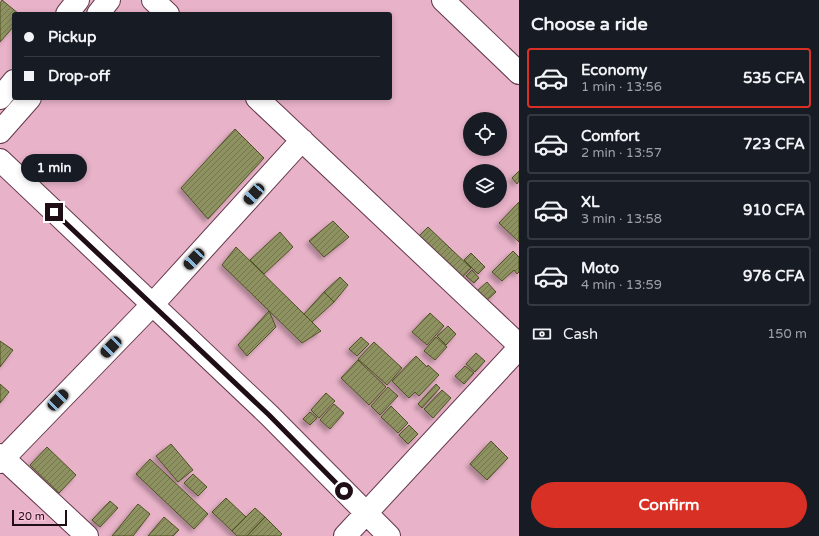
<!DOCTYPE html>
<meta charset="utf-8">
<style>
:root{--surface:#171b24;--page:#242831;--text:#f1f3f6;--muted:#9ea1a6;--line:#363941;--accent:#d93025}
body{margin:0;font-family:"Varela Round",sans-serif;background:var(--page);color:var(--text);height:100vh;display:flex;flex-direction:column;font-size:15px;white-space:nowrap}
*{box-sizing:border-box;margin:0}
p{font-size:13px;color:var(--muted)}
.icon{flex:none;width:22px;height:22px;fill:none;stroke:currentColor;stroke-width:2;stroke-linecap:round;stroke-linejoin:round}
.map{position:relative;flex:1;overflow:hidden}
.details{display:flex;flex-direction:column;background:var(--surface);width:300px}
.details>*{flex:none}
.guide{position:absolute;left:12px;top:12px;width:380px;height:88px;border-radius:4px;box-shadow:0 2px 6px #0003;display:grid;align-content:center;height:88px;padding:0 12px;background:var(--surface)}
.tools{position:absolute;left:463px;top:112px;display:grid;gap:8px}
.tools a{display:grid;place-items:center;width:44px;height:44px;border-radius:50%;background:var(--surface);box-shadow:0 2px 6px #0003;font-size:20px}
.scale{position:absolute;left:12px;bottom:10px;width:55px;box-sizing:border-box;padding-left:4px;border:2px solid #200e16;border-top:0;font-size:11px;line-height:14px;white-space:nowrap;color:#200e16;-webkit-text-stroke:3px #f6bfd5;paint-order:stroke}
.end{position:absolute;width:18px;height:18px;margin:-9px;border:5px solid #200e16;background:#fff;box-shadow:0 0 0 2px #fff}
.from{border-radius:50%}
.bubble{position:absolute;height:28px;border-radius:14px;background:var(--surface);box-shadow:0 2px 6px #0003;font-size:13px;font-weight:700;line-height:28px;text-align:center}
.car{position:absolute;width:12px;height:24px;margin:-12px -6px;border-radius:5px;box-shadow:0 0 3px 1px #0007;background:linear-gradient(#222 24%,#8ab4d8 0 40%,#222 0 76%,#8ab4d8 0 86%,#222 0)}
.guide b{display:flex;align-items:center;gap:14px;height:38px;font-size:15px}
.guide b+b{border-top:1px solid var(--line)}
.guide i{width:10px;height:10px;background:var(--text)}
ul{padding:0;list-style:none}
li{display:flex;align-items:center;gap:12px;height:60px;margin:0 8px 6px;padding:0 4px;border:2px solid var(--line);border-radius:4px}
li div{flex:1}
li b{display:block;font-size:15px}
li em{font-style:normal;font-weight:700}
li.on{border-color:var(--accent)}
li>.icon{width:36px;height:36px;stroke-width:1.5}
h2{padding:0 12px;font-size:18px;line-height:48px}
.pay{display:flex;align-items:center;gap:10px;height:44px;padding:0 12px;font-size:15px}
.pay p{margin-inline-start:auto}
.action{display:flex;gap:8px;margin-top:auto;padding:8px 12px}
.action a{flex:1;height:46px;border-radius:24px;background:var(--accent);color:#fff;font-size:16px;font-weight:700;line-height:46px;text-align:center}
main{display:flex;flex:1;min-height:0}
.map>svg:first-child{display:block}
.building{fill:url(#building-hatch);stroke:#4e5222;filter:url(#shadow)}
.lines{fill:none;stroke-linecap:round;stroke-linejoin:round}
.minor-casing{stroke:#64384b;stroke-width:24}
.major-casing{stroke:#64384b;stroke-width:24}
.minor{stroke:#fff;stroke-width:22}
.major{stroke:#fff;stroke-width:22}
.route{stroke:#200e16;stroke-width:5}
</style>
<main>
<div class="map">
<svg width="519" height="536" viewBox="0 0 519 536">
<defs>
<pattern id="building-hatch" width="6" height="6" patternUnits="userSpaceOnUse"><rect width="6" height="6" fill="#8d9261"/><path d="M-1 1l2-2M0 6l6-6M5 7l2-2" fill="none" stroke="#73764f"/></pattern>
<filter id="shadow"><feDropShadow dx="-3.5" dy="3.5" stdDeviation="2" flood-color="#0004"/></filter>
</defs>
<rect width="100%" height="100%" fill="#e8b2c8"/>
<path class="building" d="M2,0l17,14h-5v12l-14,16v-39z
M235,129l29,29 -56,61 -27,-31z
M519,171v10l-2,3 -5,-6z
M519,202v40l-20,-19z
M333,221l16,16 -25,20 -15,-16z
M428,227l43,41 -15,16 -43,-42z
M280,232l13,15 -29,27 -14,-14z
M236,247l68,67 17,17 -19,12 -80,-78z
M513,251l6,6v15l-2,2 -3,-4 -12,11 -10,-9z
M471,253l14,14 -7,7 -14,-14z
M472,270l7,8 -5,5 -8,-7z
M340,277l8,8 -14,17 -10,-10z
M487,282l9,10 -10,9 -9,-10z
M324,292l10,10 -22,20 -8,-8z
M269,311l7,16 -29,29 -9,-11z
M430,313l14,13 -17,19 -15,-13z
M448,326l8,8 -10,11 -9,-9z
M361,337l8,7 -12,12 -8,-7z
M436,337l11,10 -12,13 -11,-9z
M0,341l13,9 -13,17z
M374,342l28,26 -15,17 -29,-26z
M476,353l9,8 -10,11 -9,-8z
M416,356l11,11 1,-2 11,10 -20,21 -4,-4 -6,6 -17,-17z
M358,360l28,27 -17,18 -28,-27z
M465,366l9,7 -10,11 -9,-8z
M0,384l9,8 -9,11z
M436,384l4,4 -18,20 -4,-4z
M388,387l10,9 -18,19 -9,-9z
M442,390l9,8 -18,20 -9,-9z
M326,393l9,8 -16,17 -8,-8z
M334,404l10,9 -14,16 -10,-9z
M391,406l17,17 -10,10 -17,-16z
M310,412l7,6 -7,7 -7,-6z
M409,425l9,9 -10,10 -9,-9z
M491,441l17,17 -21,22 -17,-16z
M171,444l22,26 -15,12 -22,-26z
M47,447l29,28 -17,18 -29,-28z
M150,459l58,55 -14,15 -58,-55z
M193,474l14,13 -9,9 -14,-13z
M226,498l20,19 -14,14 -20,-19z
M110,501l8,7 -18,19 -8,-7z
M138,504l12,10 -17,22h-21z
M255,508l10,9 -18,19h-10l-5,-5z
M164,517l15,13 -6,6h-25z
M265,517l17,17 -2,2h-33z"/>
<g class="lines">
<defs>
<path id="minor" d="M153,0l15,14
M443,0l76,73
M257,98l262,247
M0,160l269,255 120,121
M0,455l87,81
M0,462l152,-157 150,-165
M345,536l174,-188"/>
<path id="major" d="M67,14l11,-14
M98,14l11,-14
M0,98l14,-17
M0,132l30,-34"/>
</defs>
<use href="#minor" class="minor-casing"/>
<use href="#major" class="major-casing"/>
<use href="#minor" class="minor"/>
<use href="#major" class="major"/>
</g>
<g class="lines">
<path class="route" d="M54,212l215,203 75,76"/>
</g>
</svg>
<div class="tools">
<a><svg class="icon" aria-label="locate" viewBox="0 0 24 24"><circle cx="12" cy="12" r="6"/><path d="M12 2v4M12 18v4M2 12h4M18 12h4"/></svg></a>
<a><svg class="icon" aria-label="layers" viewBox="0 0 24 24"><path d="M12 4l9 5-9 5-9-5zM3 14l9 5 9-5"/></svg></a>
</div>
<div class="scale">20 m</div>
<i class="end from" style="left:344px;top:491px"></i>
<i class="end" style="left:54px;top:212px"></i>
<div class="bubble" style="left:21px;top:154px;width:66px">1 min</div>
<i class="car" style="left:254px;top:194px;rotate:222deg"></i>
<i class="car" style="left:194px;top:259px;rotate:223deg"></i>
<i class="car" style="left:111px;top:347px;rotate:224deg"></i>
<i class="car" style="left:58px;top:400px;rotate:44deg"></i>
<div class="guide">
<b><i class="from"></i>Pickup</b>
<b><i></i>Drop-off</b>
</div>
</div>
<section class="details">
<h2>Choose a ride</h2>
<ul>
<li class="on"><svg class="icon" aria-label="car" viewBox="0 0 24 24"><path d="M5 17H2v-5l4-1 3-4h7l3 4 3 1v5h-3M9 17h6M6 11h13"/><circle cx="7" cy="17" r="2"/><circle cx="17" cy="17" r="2"/></svg><div><b>Economy</b><p>1 min · 13:56</p></div><em>535 CFA</em></li>
<li><svg class="icon" aria-label="car" viewBox="0 0 24 24"><path d="M5 17H2v-5l4-1 3-4h7l3 4 3 1v5h-3M9 17h6M6 11h13"/><circle cx="7" cy="17" r="2"/><circle cx="17" cy="17" r="2"/></svg><div><b>Comfort</b><p>2 min · 13:57</p></div><em>723 CFA</em></li>
<li><svg class="icon" aria-label="car" viewBox="0 0 24 24"><path d="M5 17H2v-5l4-1 3-4h7l3 4 3 1v5h-3M9 17h6M6 11h13"/><circle cx="7" cy="17" r="2"/><circle cx="17" cy="17" r="2"/></svg><div><b>XL</b><p>3 min · 13:58</p></div><em>910 CFA</em></li>
<li><svg class="icon" aria-label="car" viewBox="0 0 24 24"><path d="M5 17H2v-5l4-1 3-4h7l3 4 3 1v5h-3M9 17h6M6 11h13"/><circle cx="7" cy="17" r="2"/><circle cx="17" cy="17" r="2"/></svg><div><b>Moto</b><p>4 min · 13:59</p></div><em>976 CFA</em></li>
</ul>
<div class="pay"><svg class="icon" aria-label="cash" viewBox="0 0 24 24"><path d="M3 7h18v10H3z"/><circle cx="12" cy="12" r="2"/></svg>Cash<p>150 m</p></div>
<div class="action"><a>Confirm</a></div>
</section>
</main>
